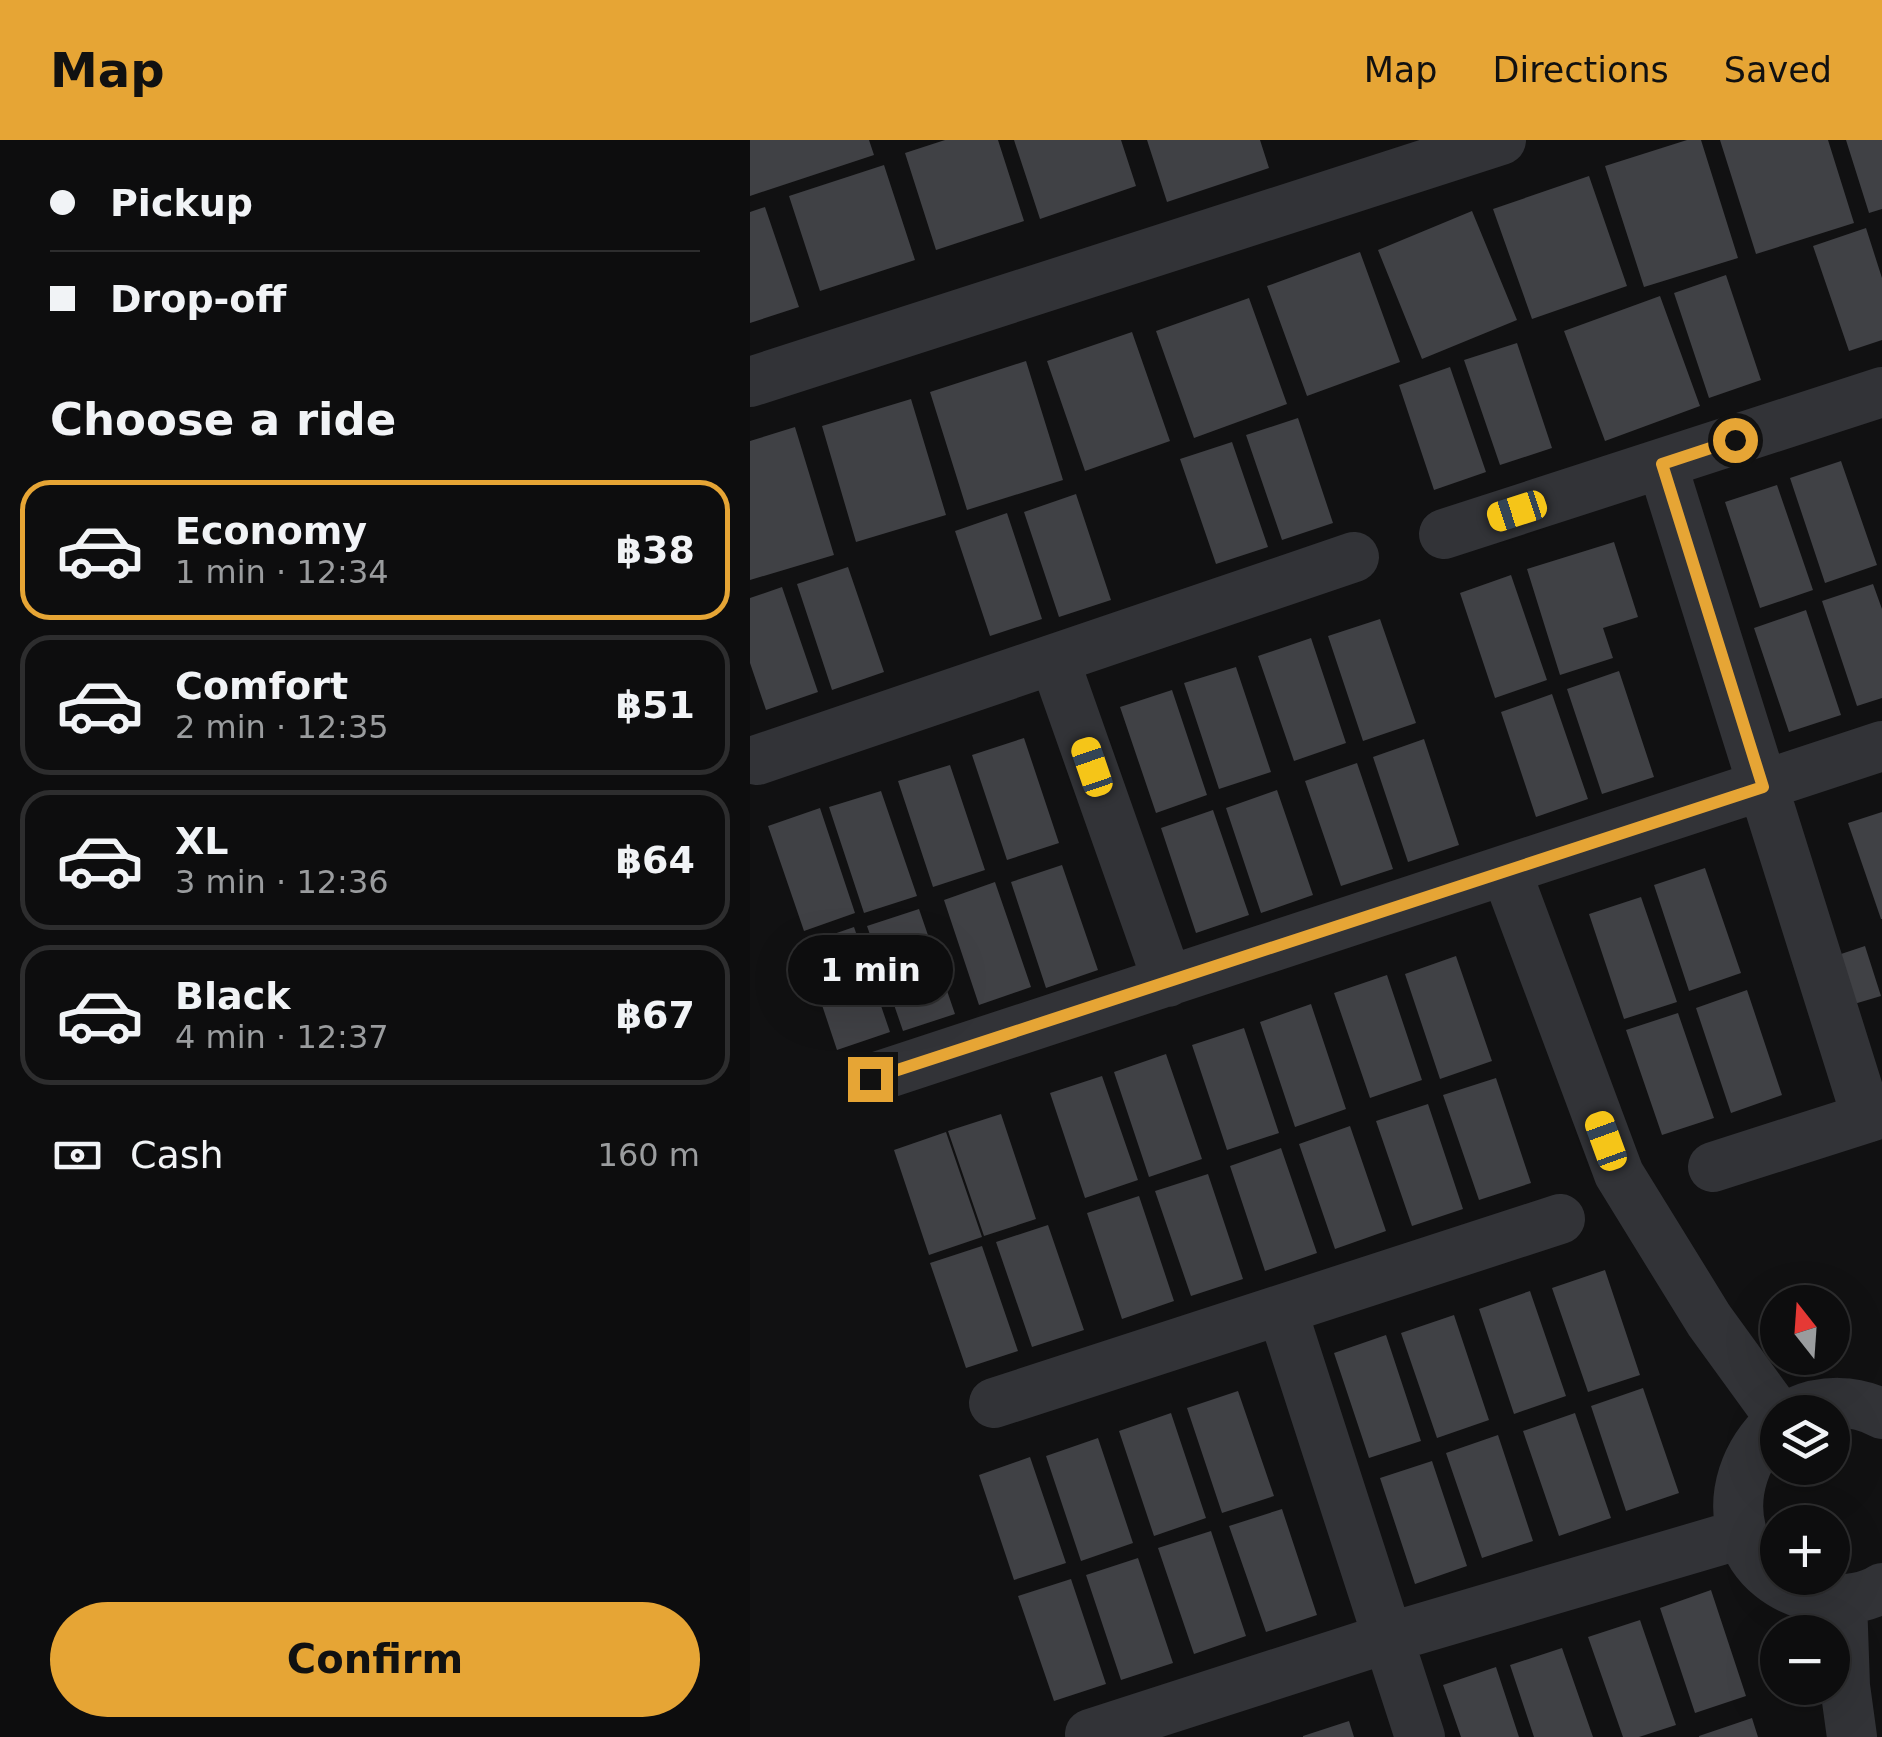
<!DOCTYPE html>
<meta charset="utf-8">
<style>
:root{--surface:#0d0d0e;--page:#1b1b1c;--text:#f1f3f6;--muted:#9a9c9e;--line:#2d2d2e;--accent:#e6a535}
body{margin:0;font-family:"DejaVu Sans",sans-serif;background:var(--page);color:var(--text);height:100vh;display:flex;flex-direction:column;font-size:38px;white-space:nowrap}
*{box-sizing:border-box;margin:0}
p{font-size:32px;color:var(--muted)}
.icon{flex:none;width:55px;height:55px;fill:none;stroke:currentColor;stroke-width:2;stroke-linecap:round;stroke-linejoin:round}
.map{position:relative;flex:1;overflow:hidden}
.side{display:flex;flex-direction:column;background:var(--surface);width:750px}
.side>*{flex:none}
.top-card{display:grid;align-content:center;height:220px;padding:0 50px;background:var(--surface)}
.needle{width:65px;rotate:343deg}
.buttons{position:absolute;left:1010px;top:1145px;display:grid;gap:20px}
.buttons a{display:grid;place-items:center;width:90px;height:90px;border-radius:50%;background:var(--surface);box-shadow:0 10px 40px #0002,0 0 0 2px var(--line);font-size:50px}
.end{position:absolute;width:45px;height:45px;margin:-22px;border:12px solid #e6a535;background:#111;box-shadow:0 0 0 5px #111}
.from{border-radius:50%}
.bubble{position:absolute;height:70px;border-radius:35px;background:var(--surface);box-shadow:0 10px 40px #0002,0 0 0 2px var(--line);font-size:32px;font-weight:700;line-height:70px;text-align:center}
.car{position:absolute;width:30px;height:60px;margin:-30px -15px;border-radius:12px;box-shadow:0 0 8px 2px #0007;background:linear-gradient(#f5c518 24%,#345 0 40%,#f5c518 0 76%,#345 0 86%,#f5c518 0)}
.top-card b{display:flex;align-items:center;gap:35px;height:95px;font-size:38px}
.top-card b+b{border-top:2px solid var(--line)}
.top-card i{width:25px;height:25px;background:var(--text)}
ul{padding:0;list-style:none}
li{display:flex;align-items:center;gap:30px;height:140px;margin:0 20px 15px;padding:0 30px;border:5px solid var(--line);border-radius:30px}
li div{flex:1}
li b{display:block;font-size:38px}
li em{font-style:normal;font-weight:700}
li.current{border-color:var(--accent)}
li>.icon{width:90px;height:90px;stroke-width:1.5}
h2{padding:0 50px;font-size:45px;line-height:120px}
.pay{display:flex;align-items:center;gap:25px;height:110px;padding:0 50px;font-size:38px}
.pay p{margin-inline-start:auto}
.primary-button{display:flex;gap:20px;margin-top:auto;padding:20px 50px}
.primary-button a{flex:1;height:115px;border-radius:60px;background:var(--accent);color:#111;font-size:40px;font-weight:700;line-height:115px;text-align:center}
header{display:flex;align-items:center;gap:60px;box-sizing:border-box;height:140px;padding:0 50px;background:var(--accent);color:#111}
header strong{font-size:48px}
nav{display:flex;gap:55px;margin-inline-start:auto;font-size:35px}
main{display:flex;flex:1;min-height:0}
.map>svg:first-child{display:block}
.building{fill:#404145}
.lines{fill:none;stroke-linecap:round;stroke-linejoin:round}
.minor{stroke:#323337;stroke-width:50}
.route{stroke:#e6a535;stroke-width:12}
</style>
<header>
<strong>Map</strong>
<nav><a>Map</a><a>Directions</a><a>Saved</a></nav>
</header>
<main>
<section class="side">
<div class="top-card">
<b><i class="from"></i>Pickup</b>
<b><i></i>Drop-off</b>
</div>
<h2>Choose a ride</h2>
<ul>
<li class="current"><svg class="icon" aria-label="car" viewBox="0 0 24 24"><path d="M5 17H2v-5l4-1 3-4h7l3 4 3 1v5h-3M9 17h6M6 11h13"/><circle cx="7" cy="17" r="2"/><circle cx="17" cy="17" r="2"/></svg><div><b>Economy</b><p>1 min · 12:34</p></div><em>฿38</em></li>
<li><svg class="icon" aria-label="car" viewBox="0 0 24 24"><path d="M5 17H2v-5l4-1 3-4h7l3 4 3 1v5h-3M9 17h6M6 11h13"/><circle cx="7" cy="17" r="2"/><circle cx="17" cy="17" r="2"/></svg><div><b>Comfort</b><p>2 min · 12:35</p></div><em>฿51</em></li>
<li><svg class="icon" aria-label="car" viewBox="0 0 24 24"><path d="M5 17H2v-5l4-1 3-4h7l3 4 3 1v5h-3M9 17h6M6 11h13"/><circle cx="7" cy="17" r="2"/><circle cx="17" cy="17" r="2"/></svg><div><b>XL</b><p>3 min · 12:36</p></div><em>฿64</em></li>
<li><svg class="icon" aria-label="car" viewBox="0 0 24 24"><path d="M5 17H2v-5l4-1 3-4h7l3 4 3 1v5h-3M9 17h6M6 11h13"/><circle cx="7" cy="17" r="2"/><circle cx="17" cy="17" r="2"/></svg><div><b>Black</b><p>4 min · 12:37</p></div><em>฿67</em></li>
</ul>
<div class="pay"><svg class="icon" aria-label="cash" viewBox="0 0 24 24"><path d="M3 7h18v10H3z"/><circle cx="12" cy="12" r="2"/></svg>Cash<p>160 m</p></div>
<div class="primary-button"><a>Confirm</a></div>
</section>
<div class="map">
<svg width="1132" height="1597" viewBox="0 0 1132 1597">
<rect width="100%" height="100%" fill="#111112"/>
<path class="building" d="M0,0h119l5,15 -124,41z
M195,0h53l26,81 -88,29 -31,-97z
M264,0h107l15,46 -96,33z
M397,0h113l9,28 -102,34z
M937,0h14l37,118 -94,29 -39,-121z
M970,0h108l26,83 -98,31z
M1096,0h36v69l-13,4z
M134,25l31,95 -95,31 -31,-95z
M839,36l38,110 -95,33 -39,-110z
M15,67l34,100 -49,16v-111z
M722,71l45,109 -95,39 -44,-109z
M1116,88l16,50v62l-33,11 -36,-105z
M610,112l40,110 -93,34 -40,-110z
M976,135l35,105 -52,18 -35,-105z
M910,156l40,110 -95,35 -41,-110z
M499,158l38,106 -93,34 -38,-107z
M382,192l38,109 -85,30 -38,-110z
M767,203l35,105 -52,17 -36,-105z
M276,221l37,119 -96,30 -37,-118z
M700,227l36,105 -52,18 -35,-105z
M161,259l35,116 -90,27 -34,-116z
M548,278l35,105 -51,17 -36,-105z
M45,287l39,128 -84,25v-139z
M482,302l36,105 -52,17 -36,-105z
M1091,321l36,104 -52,18 -35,-105z
M1027,345l36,105 -53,18 -35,-106z
M326,354l35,106 -52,17 -35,-105z
M257,373l35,106 -52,17 -35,-105z
M864,402l24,75 -35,11 10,30 -53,17 -33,-106z
M98,427l36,105 -52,18 -35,-106z
M761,435l36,105 -52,18 -35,-105z
M1123,444l9,25v89l-25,8 -35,-105z
M32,447l36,105 -52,18 -16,-47v-65z
M1056,470l35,105 -52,17 -35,-104z
M630,479l36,104 -53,18 -35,-105z
M561,498l35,105 -52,18 -36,-105z
M486,527l35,105 -52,17 -35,-106z
M869,531l35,106 -52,17 -35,-105z
M422,550l35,105 -51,18 -36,-106z
M802,554l36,105 -52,18 -35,-105z
M274,598l35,105 -52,17 -35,-105z
M674,599l35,106 -51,17 -35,-105z
M607,623l36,106 -52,17 -36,-105z
M200,625l35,105 -52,17 -35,-106z
M527,650l36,105 -52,18 -35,-105z
M131,651l36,105 -53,17 -35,-106z
M70,668l35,105 -51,18 -36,-105z
M463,670l36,105 -53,18 -35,-105z
M1132,672v107h-1l-33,-96z
M312,725l36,105 -52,18 -35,-106z
M955,728l36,105 -52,18 -35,-106z
M245,742l36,105 -52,18 -35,-105z
M891,757l36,105 -53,17 -35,-105z
M169,769l36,105 -52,17 -36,-105z
M104,787l36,105 -53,18 -35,-105z
M1115,806l16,50 -27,8 -16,-49z
M706,816l36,105 -52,18 -35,-105z
M637,835l35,105 -52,18 -36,-105z
M997,850l35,105 -51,18 -35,-105z
M561,864l35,105 -51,18 -35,-105z
M928,873l36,105 -52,17 -36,-105z
M494,888l35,105 -52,17 -35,-105z
M416,914l36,105 -53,18 -35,-105z
M352,936l36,104 -53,18 -35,-105z
M746,938l35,105 -52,17 -36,-105z
M678,964l35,105 -51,17 -36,-105z
M251,974l35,105 -52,17 -36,-105z
M600,986l36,105 -51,18 -36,-105z
M196,992l36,105 -53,18 -35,-105z
M531,1008l36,105 -52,18 -35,-105z
M458,1034l35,105 -52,17 -36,-105z
M389,1056l35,105 -52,18 -35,-106z
M298,1085l36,105 -52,17 -36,-105z
M232,1106l36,105 -52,17 -36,-105z
M855,1130l35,105 -52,17 -36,-104z
M780,1151l36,105 -52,18 -35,-105z
M704,1175l35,105 -52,18 -36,-105z
M636,1195l35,106 -52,17 -35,-105z
M893,1248l36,105 -53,18 -35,-105z
M488,1251l36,105 -52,17 -35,-105z
M421,1273l35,105 -52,18 -35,-105z
M825,1273l36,105 -52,18 -36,-105z
M748,1295l35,106 -51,17 -36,-105z
M348,1298l35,105 -52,18 -35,-105z
M280,1317l36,106 -52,17 -35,-105z
M682,1321l35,105 -52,18 -35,-106z
M532,1369l35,106 -51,17 -37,-106z
M461,1391l35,105 -52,18 -36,-106z
M388,1418l35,105 -52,17 -35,-105z
M321,1439l35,105 -52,17 -36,-105z
M961,1450l35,106 -51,17 -35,-105z
M890,1480l36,105 -37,12h-16l-35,-100z
M812,1508l31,89h-59l-24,-72z
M746,1527l23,70h-58l-18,-52z
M1002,1578l6,19h-59v-1z
M599,1581l5,16h-51v-1z"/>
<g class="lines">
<path class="minor" d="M0,242l751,-242
M912,324l205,654
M694,394l438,-142
M304,519l114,323
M7,620l597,-203
M756,731l113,303 90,146 69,95
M120,939l1012,-333
M963,1027l169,-54
M532,1170l138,427
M244,1263l566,-184
M1045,1272c27,-12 60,-13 87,2
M1028,1282c-69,63 -46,168 52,177 16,2 38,-2 52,-11
M1092,1460l3,86 7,51
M340,1594l298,-96 353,-104"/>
</g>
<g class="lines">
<path class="route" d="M120,939l893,-292 -101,-323 73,-24"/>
</g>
</svg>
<div class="buttons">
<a><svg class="needle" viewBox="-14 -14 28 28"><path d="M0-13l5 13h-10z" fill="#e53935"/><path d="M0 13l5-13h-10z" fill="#9a9c9e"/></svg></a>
<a><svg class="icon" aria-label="layers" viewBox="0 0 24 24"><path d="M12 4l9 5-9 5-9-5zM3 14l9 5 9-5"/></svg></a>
<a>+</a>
<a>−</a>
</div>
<i class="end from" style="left:985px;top:300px"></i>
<i class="end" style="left:120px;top:939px"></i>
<div class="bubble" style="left:38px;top:795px;width:165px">1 min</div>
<i class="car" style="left:767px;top:371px;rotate:252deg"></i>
<i class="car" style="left:342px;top:627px;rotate:341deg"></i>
<i class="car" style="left:856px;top:1001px;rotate:340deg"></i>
</div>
</main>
